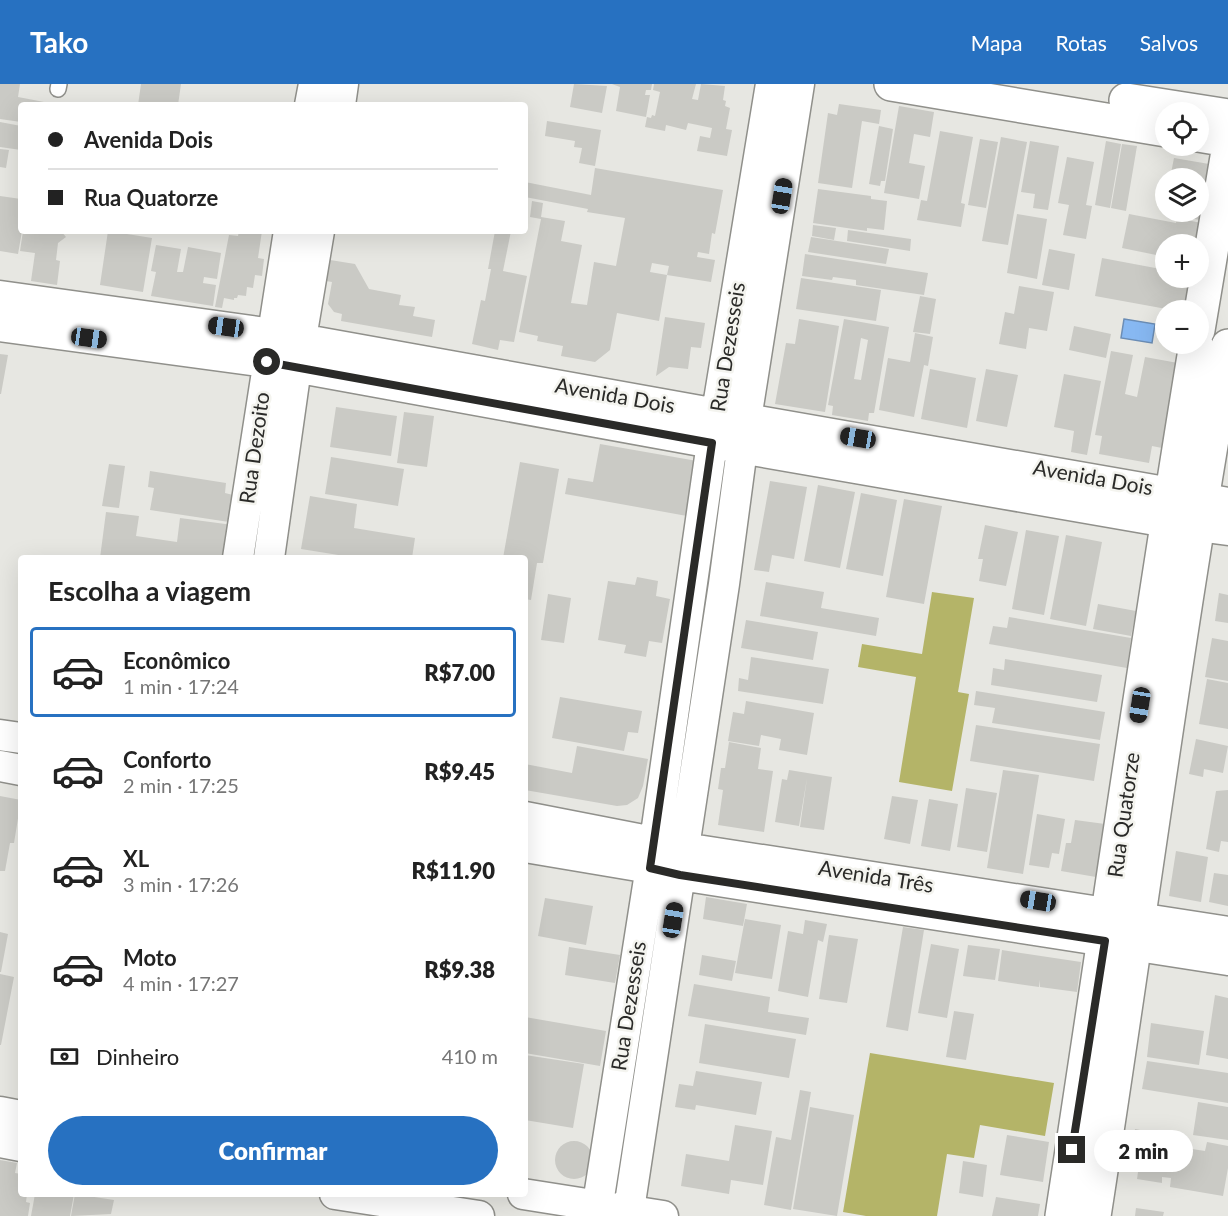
<!DOCTYPE html>
<html lang="pt">
<meta charset="utf-8">
<style>
:root{--surface:#fff;--page:#f2f2f2;--text:#222;--muted:#767676;--line:#e0e0e0;--accent:#2771c1}
body{margin:0;font-family:Lato,sans-serif;background:var(--page);color:var(--text);height:100vh;display:flex;flex-direction:column;font-size:22px;white-space:nowrap}
*{box-sizing:border-box;margin:0}
p{font-size:20px;color:var(--muted)}
.icon{flex:none;width:33px;height:33px;fill:none;stroke:currentColor;stroke-width:2;stroke-linecap:round;stroke-linejoin:round}
.map{position:relative;flex:1;overflow:hidden}
.sheet{position:absolute;left:18px;top:471px;width:510px;height:642px;display:flex;flex-direction:column;background:var(--surface);border-radius:6px;box-shadow:0 6px 24px #0002}
.sheet>*{flex:none}
.top-card{position:absolute;left:18px;top:18px;width:510px;height:132px;border-radius:6px;box-shadow:0 6px 24px #0002;display:grid;align-content:center;height:132px;padding:0 30px;background:var(--surface)}
.fabs{position:absolute;left:1155px;top:18px;display:grid;gap:12px}
.fabs a{display:grid;place-items:center;width:54px;height:54px;border-radius:50%;background:var(--surface);box-shadow:0 6px 24px #0002;font-size:30px}
.end{position:absolute;width:27px;height:27px;margin:-14px;border:8px solid #2a2a28;background:#fff;box-shadow:0 0 0 3px #fff}
.from{border-radius:50%}
.bubble{position:absolute;height:42px;border-radius:21px;background:var(--surface);box-shadow:0 6px 24px #0002;font-size:20px;font-weight:800;line-height:42px;text-align:center}
.car{position:absolute;width:18px;height:36px;margin:-18px -9px;border-radius:8px;box-shadow:0 0 4px 2px #0007;background:linear-gradient(#222 24%,#8ab4d8 0 40%,#222 0 76%,#8ab4d8 0 86%,#222 0)}
.top-card b{display:flex;align-items:center;gap:21px;height:57px;font-size:22px}
.top-card b+b{border-top:2px solid var(--line)}
.top-card i{width:15px;height:15px;background:var(--text)}
ul{padding:0;list-style:none}
li{display:flex;align-items:center;gap:18px;height:90px;margin:0 12px 9px;padding:0 18px;border:3px solid transparent;border-radius:6px}
li div{flex:1}
li b{display:block;font-size:22px}
li em{font-style:normal;font-weight:800}
li.selected{border-color:var(--accent)}
li>.icon{width:54px;height:54px;stroke-width:1.5}
h2{padding:0 30px;font-size:27px;line-height:72px}
.pay{display:flex;align-items:center;gap:15px;height:66px;padding:0 30px;font-size:22px}
.pay p{margin-inline-start:auto}
.cta{display:flex;gap:12px;margin-top:auto;padding:12px 30px}
.cta a{flex:1;height:69px;border-radius:36px;background:var(--accent);color:#fff;font-size:24px;font-weight:800;line-height:69px;text-align:center}
header{display:flex;align-items:center;gap:36px;box-sizing:border-box;height:84px;padding:0 30px;background:var(--accent);color:#fff}
header strong{font-size:28px}
nav{display:flex;gap:33px;margin-inline-start:auto;font-size:21px}
.map>svg:first-child{display:block}
.forest{fill:#b4b468}
.water{fill:#87b8f2;stroke:#6b8db5;stroke-width:1.5}
.building{fill:#cacac5;fill-rule:evenodd}
.lines{fill:none;stroke-linecap:round;stroke-linejoin:round}
.lane-casing{stroke:#90908b;stroke-width:18}
.street-casing{stroke:#90908b;stroke-width:33}
.secondary-casing{stroke:#90908b;stroke-width:36}
.lane{stroke:#fff;stroke-width:15}
.street{stroke:#fff;stroke-width:30}
.secondary{stroke:#fff;stroke-width:33}
.route{stroke:#2a2a28;stroke-width:8}
.labels{text-anchor:middle;stroke-width:5;stroke-linejoin:round;paint-order:stroke}
.street-label{font-size:21px;fill:#2a2a28;stroke:#f4f4ef}
</style>
<header>
<strong>Tako</strong>
<nav><a>Mapa</a><a>Rotas</a><a>Salvos</a></nav>
</header>
<div class="map">
<svg width="1228" height="1132" viewBox="0 0 1228 1132">
<rect width="100%" height="100%" fill="#e7e7e2"/>
<path class="forest" d="M932,508l42,6 -16,94 11,2 -17,97 -53,-9 17,-105 -58,-10 4,-23 60,10z
M870,969l184,30 -9,53 -65,-11 -6,33 -27,-4 -10,62h-71l-23,-4z"/>
<path class="water" d="M1124,235l31,5 -3,19 -31,-5z"/>
<path class="building" d="M0,0h20l-2,13 42,8h-39v17l-21,-3z
M141,0h40l-3,21h-40z
M574,0l33,2 -5,27 -32,-6z
M612,0h40l-1,6h-5l-1,5h5l-4,22 -30,-6 4,-24z
M654,0h42l-4,15 6,1 3,-16 24,2 -2,14 3,1 -1,5 5,2 -4,21 6,1 -5,26 -30,-5 3,-15 10,2 2,-10 -24,-5 -2,7 -20,-5 -1,6 -20,-4 2,-10 4,1 1,-3 3,1 5,-24 -7,-2z
M839,20l42,6 -2,14 -17,-3 -10,67 -34,-5 10,-70 9,2z
M899,22l35,6 -4,25 -16,-3 -5,29 16,3 -6,33 -35,-6z
M547,37l54,9 -6,36 -16,-3 3,-15 -8,-1 1,-6 -30,-5z
M0,38l21,4v24l-21,-3z
M879,42l14,3 -8,52h-4l-1,5 -11,-2z
M940,47l33,6 -12,66 4,1 -4,23 -44,-7 4,-20 6,1z
M1001,53l26,5 -19,103 -26,-4z
M980,55l18,3 -12,66 -18,-3z
M1030,57l29,5 -11,64 -15,-2 2,-14 -14,-2z
M1106,57l15,3 -11,64 -15,-3z
M1122,60l15,2 -11,65 -15,-3z
M0,65l9,1 -3,18 -6,-1z
M1067,73l27,5 -8,43 6,1 -6,33 -23,-4 6,-30 -11,-2z
M1174,74l41,7 -10,56 -41,-8v-1h34v-34h-28z
M595,84l128,22 -8,44 -3,-1 -3,21 -11,-2 -1,5 18,3 -4,22 -44,-7 2,-9 -17,-3 -2,9 17,3 -8,46 -42,-8 -7,37 -15,12 -34,-6 2,-10 -26,-5 1,-5 -19,-4 22,-113 -11,-2 2,-16 11,2 -2,14 24,4 -4,20 21,4 -11,58 16,2 7,-43 22,4 9,-48 -38,-6 1,-3 -63,-12v-15l66,13z
M818,105l53,7v3l16,2 -3,29 -17,-2v3l-54,-8z
M0,112l21,3 1,32 -4,23 -18,-3z
M1017,130l30,5 -10,60 -30,-6z
M1129,130l47,9 1,-5 29,6 -8,20h-32v13l-44,-9z
M813,141l23,3 -2,12 -22,-4z
M848,146l63,9 -1,12 -63,-10z
M23,147h38l5,6 -8,6 -2,17 4,1 -3,24 -26,-4 4,-28 -15,-2z
M108,147l44,7 -9,54 -43,-7z
M239,147h23l-4,27 6,1 -2,17 -7,-1 -2,13 -6,-1 -1,9 -8,-1 -1,3h-3v2l-10,-2 -2,10 -7,-1 14,-72 9,1z
M495,147h16l-8,40 24,5 -13,66 -14,-2 -2,10 -26,-6 9,-44 4,1 6,-32h-3z
M811,153l78,12 -3,15 -78,-12z
M156,161l25,4 -4,23h6l5,-25 33,6 -4,26 -13,-2 -1,6 13,2 -3,21 -62,-10 5,-24 -5,-1z
M1049,165l26,5 -6,36 -27,-5z
M805,170l123,19 -4,22 -68,-10v-5l-23,-3 -1,3 -30,-4z
M1102,174l64,12v8h26l-6,32h-14l-77,-14z
M330,176l25,4 14,25 32,6 -2,10 16,2 -2,9 22,4 -3,17 -91,-16 1,-7 -8,-2 -6,-8 4,-22 -6,-1z
M801,194l80,12 -5,31 -80,-12z
M1019,202l35,6 -7,39 -18,-3 -3,21 -27,-5 6,-32 9,2z
M920,212l16,3 -6,35 -17,-2z
M665,233l40,6 -4,25 -10,-1 -3,22 -19,-2 -13,9z
M799,235l40,7 -14,86 -50,-8 11,-61 9,1z
M844,235l45,8 -15,86h-5l-1,8 -36,-6 1,-9 -5,-1zM861,254l7,2 -7,40 -7,-1z
M1074,242l37,8 -5,24 -37,-8z
M915,249l18,4 -5,29 -4,-1 -10,52 -35,-7 9,-52 22,4z
M1111,267l22,4 -8,39 12,3 8,-40 33,6 -16,85 -10,-2 -3,17 -50,-9 3,-18 -7,-1z
M0,270l8,1 -7,39h-1z
M930,285l46,9 -9,50 -46,-9z
M986,285l32,6 -11,52 -31,-6z
M1064,290l37,7 -14,74 -16,-3 3,-21 -20,-4z
M336,323l61,9 -6,40 -61,-9z
M404,328l30,4 -7,51 -30,-4z
M600,360l97,17 -10,55 -122,-22 3,-16 25,4z
M331,373l73,12 -6,37 -73,-12z
M520,378l39,7 -16,94h-6l-6,37 -6,-1v-41h-22z
M109,380l16,2 -6,42 -17,-2z
M150,387l76,12 -1,10 8,2 -4,27 -79,-12 4,-22 -6,-1z
M770,397l37,6 -13,72 -22,-4 -3,17 -15,-2z
M818,401l37,7 -15,76 -36,-7z
M861,409l36,7 -14,76 -37,-7z
M310,412l47,8 -3,24 61,10 -3,20h-55l-56,-9z
M904,415l38,7 -18,98 -38,-7z
M106,428l33,4 -3,20 41,6 3,-24 53,7 -5,33h-128z
M985,441l33,7 -12,54 -27,-5 4,-22h-5z
M1026,446l33,6 -15,79 -32,-6z
M1066,451l36,7 -16,84 -36,-7z
M637,493l21,4 -2,15 14,3 -8,44 -13,-2 -3,16 -22,-4 2,-8 -28,-5 10,-59 27,4z
M766,498l58,10 -3,16 58,10 -3,18 -116,-20z
M1219,509l9,2v28l-13,-2z
M548,510l23,4 -7,45 -23,-3z
M1098,520l38,7 -5,25 -38,-7z
M1009,533l122,21 -4,30 -138,-24 4,-18 14,2z
M746,536l72,12 -5,28 -72,-12z
M1212,554l16,3v40l-23,-4z
M751,573l78,12 -6,35 -85,-13 1,-13 9,2z
M1005,575l97,16 -5,27 -106,-17 2,-17 11,2z
M1207,595l21,4v46l-29,-5z
M976,607l129,21 -5,28 -108,-17 3,-15 -21,-3z
M560,613l82,14 -4,22 -10,-1 -4,19 -72,-13z
M746,617l68,12 -7,42 -28,-5 2,-11 -20,-4 -2,11 -31,-5 5,-29 11,2z
M976,641l124,19 -6,37 -124,-20z
M1196,655l32,7 -5,27 -19,-4 -1,8 -14,-3z
M729,658l32,6 -3,21 15,2 -9,61 -46,-7 5,-35 -5,-1 3,-21h4z
M577,662l71,13 -5,27 -5,12 -11,7 -10,1 -92,-16v-26l47,9z
M789,686l43,7 -8,53 -24,-3 7,-49 -8,48 -24,-4 7,-43 5,1z
M1003,686l36,5 -16,99 -36,-6z
M966,704l31,5 -10,59 -30,-5z
M1228,706v52l-7,-1 -2,11 -13,-3 10,-58z
M0,712l21,4 -7,43h-4l-5,28h-5z
M892,712l26,4 -8,44 -26,-5z
M929,715l29,5 -8,47 -29,-5z
M1037,730l28,5 -6,35 -7,-1 -3,15 -20,-3z
M1075,736l30,4 -9,53 -35,-6 5,-28h5z
M1176,767l32,6 -7,45 -32,-6z
M1214,789l14,2v31l-19,-4z
M706,813l41,7 -4,22 -40,-7z
M545,814l48,8 -7,39 -48,-9z
M745,835l36,6 -9,54 -37,-6z
M805,836l22,4 -4,18 -5,-2 -10,57 -30,-6 10,-60 15,3z
M903,843l21,3 -16,101 -22,-4z
M0,848l8,2 -7,38h-1z
M829,851l29,4 -11,64 -28,-4z
M931,860l28,5 -12,69 -29,-5z
M968,861l32,4 -5,31 -32,-4z
M569,863l51,8 -5,28 -50,-8z
M1002,866l79,12 -4,30 -37,-5v-7l-1,7 -41,-6z
M702,871l34,6 -4,20 -33,-6z
M0,890l14,3 -13,68h-1z
M694,900l76,13 -2,15 41,6 -3,17 -118,-19z
M1215,911l13,3v61l-22,-4z
M954,927l20,3 -8,46 -20,-3z
M525,933l81,14 -6,35 -75,-13z
M1151,939l53,8 -5,34 -52,-8z
M705,940l91,15 -7,39 -90,-15z
M525,971l59,9 -11,64 -48,-8z
M1147,977l81,12v30l-86,-14z
M696,987l66,11 -6,33 -60,-10 -1,5 -20,-3 4,-23 14,2z
M800,1006l11,2 -20,118 -27,-5 12,-68 15,3z
M1198,1018l30,5v33l-35,-5z
M810,1023l44,8 -17,101 -44,-7z
M735,1041l37,6 -9,54 -32,-5 -2,14 -48,-8 5,-32 43,7z
M1135,1045l21,4 -2,10 51,8 2,-9 21,4v22l-5,28 -53,-9 1,-9 -9,-1v6l-25,-4 2,-14 -10,-2z
M1007,1051l42,7 -6,40 -43,-7z
M555 1076a19 19 0 1 1 38 0a19 19 0 1 1-38 0Z
M0,1076l17,3 -2,10 6,1v20h6l-1,8 4,1 -2,13h-28z
M963,1077l24,4 -4,32 -24,-4z
M35,1110h39l-4,22h-39z
M75,1110l39,6 -3,14 -40,2z
M996,1113l44,7 -2,12h-46z
M1136,1124l28,4 -1,4h-28z"/>
<g class="lines">
<defs>
<path id="lane" d="M58,5l1,-5"/>
<path id="street" d="M310,21l4,-21
M340,21l3,-21
M0,212l272,38 445,80 511,89
M0,242l267,36 445,81 455,79 61,8
M238,474l51,-327
M269,474l27,-190 23,-137
M0,651l21,3
M0,682l21,4
M525,733l159,31 544,84
M525,763l125,21 30,7 548,85
M0,1028l21,4
M0,1058l21,4
M335,1110l144,22
M523,1110l140,22
M596,1132l59,-375 57,-398 59,-359
M628,1132l96,-632 22,-165 53,-335"/>
<path id="secondary" d="M891,0l275,46
M1126,16l102,16
M1198,51l30,5
M1198,246l30,-179
M1062,1132c45,-291 86,-582 134,-872
M1094,1132c45,-290 83,-581 134,-870"/>
</defs>
<use href="#lane" class="lane-casing"/>
<use href="#street" class="street-casing"/>
<use href="#secondary" class="secondary-casing"/>
<use href="#lane" class="lane"/>
<use href="#street" class="street"/>
<use href="#secondary" class="secondary"/>
</g>
<g class="lines">
<path class="route" d="M267,278l445,81 -62,425 30,7 425,66 -33,209"/>
</g>
<g class="labels">
<g class="street-label">
<text transform="translate(728 263) rotate(-81)" y="7">Rua Dezesseis</text>
<text transform="translate(615 312) rotate(10)" y="7">Avenida Dois</text>
<text transform="translate(255 364) rotate(-82)" y="7">Rua Dezoito</text>
<text transform="translate(1093 394) rotate(10)" y="7">Avenida Dois</text>
<text transform="translate(1124 731) rotate(-82)" y="7">Rua Quatorze</text>
<text transform="translate(876 793) rotate(9)" y="7">Avenida Três</text>
<text transform="translate(629 922) rotate(-81)" y="7">Rua Dezesseis</text>
</g>
</g>
</svg>
<div class="fabs">
<a><svg class="icon" aria-label="locate" viewBox="0 0 24 24"><circle cx="12" cy="12" r="6"/><path d="M12 2v4M12 18v4M2 12h4M18 12h4"/></svg></a>
<a><svg class="icon" aria-label="layers" viewBox="0 0 24 24"><path d="M12 4l9 5-9 5-9-5zM3 14l9 5 9-5"/></svg></a>
<a>+</a>
<a>−</a>
</div>
<i class="end from" style="left:267px;top:278px"></i>
<i class="end" style="left:1072px;top:1066px"></i>
<div class="bubble" style="left:1094px;top:1046px;width:99px">2 min</div>
<i class="car" style="left:782px;top:112px;rotate:9deg"></i>
<i class="car" style="left:226px;top:243px;rotate:278deg"></i>
<i class="car" style="left:89px;top:254px;rotate:98deg"></i>
<i class="car" style="left:858px;top:354px;rotate:280deg"></i>
<i class="car" style="left:1140px;top:621px;rotate:189deg"></i>
<i class="car" style="left:1038px;top:817px;rotate:279deg"></i>
<i class="car" style="left:673px;top:836px;rotate:9deg"></i>
<div class="top-card">
<b><i class="from"></i>Avenida Dois</b>
<b><i></i>Rua Quatorze</b>
</div>
<section class="sheet">
<h2>Escolha a viagem</h2>
<ul>
<li class="selected"><svg class="icon" aria-label="car" viewBox="0 0 24 24"><path d="M5 17H2v-5l4-1 3-4h7l3 4 3 1v5h-3M9 17h6M6 11h13"/><circle cx="7" cy="17" r="2"/><circle cx="17" cy="17" r="2"/></svg><div><b>Econômico</b><p>1 min · 17:24</p></div><em>R$7.00</em></li>
<li><svg class="icon" aria-label="car" viewBox="0 0 24 24"><path d="M5 17H2v-5l4-1 3-4h7l3 4 3 1v5h-3M9 17h6M6 11h13"/><circle cx="7" cy="17" r="2"/><circle cx="17" cy="17" r="2"/></svg><div><b>Conforto</b><p>2 min · 17:25</p></div><em>R$9.45</em></li>
<li><svg class="icon" aria-label="car" viewBox="0 0 24 24"><path d="M5 17H2v-5l4-1 3-4h7l3 4 3 1v5h-3M9 17h6M6 11h13"/><circle cx="7" cy="17" r="2"/><circle cx="17" cy="17" r="2"/></svg><div><b>XL</b><p>3 min · 17:26</p></div><em>R$11.90</em></li>
<li><svg class="icon" aria-label="car" viewBox="0 0 24 24"><path d="M5 17H2v-5l4-1 3-4h7l3 4 3 1v5h-3M9 17h6M6 11h13"/><circle cx="7" cy="17" r="2"/><circle cx="17" cy="17" r="2"/></svg><div><b>Moto</b><p>4 min · 17:27</p></div><em>R$9.38</em></li>
</ul>
<div class="pay"><svg class="icon" aria-label="cash" viewBox="0 0 24 24"><path d="M3 7h18v10H3z"/><circle cx="12" cy="12" r="2"/></svg>Dinheiro<p>410 m</p></div>
<div class="cta"><a>Confirmar</a></div>
</section>
</div>
